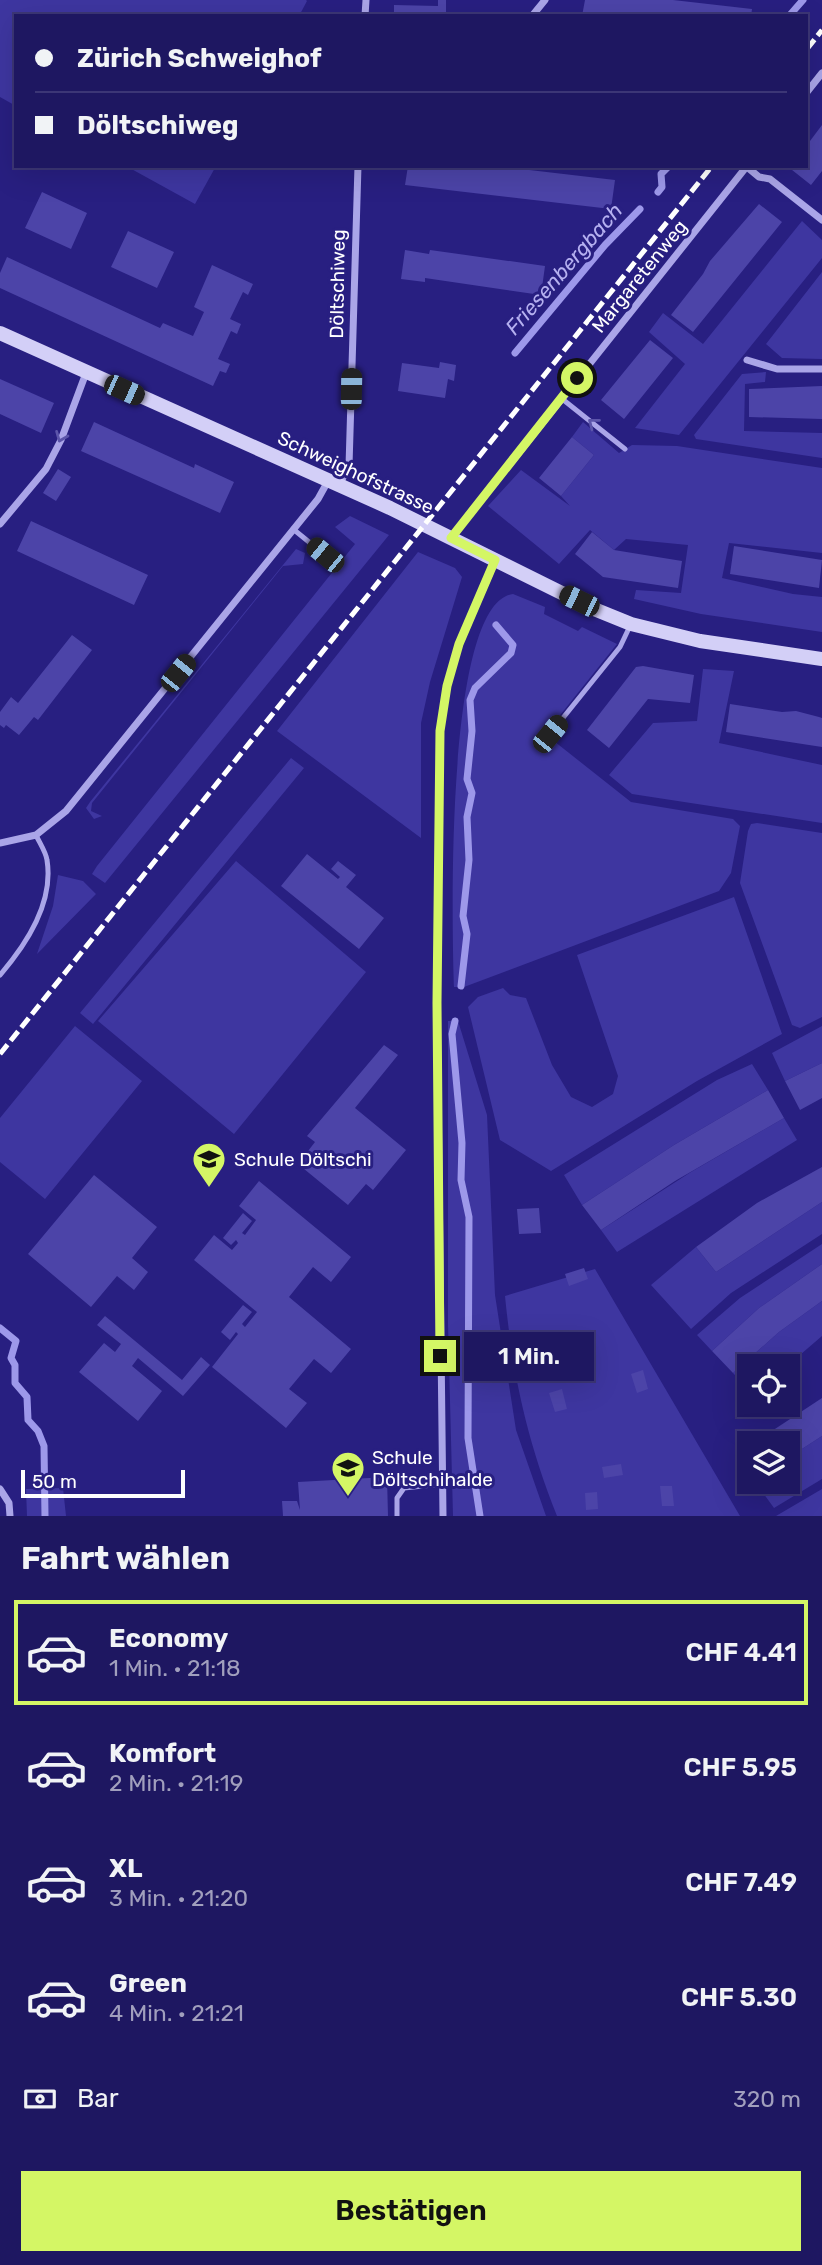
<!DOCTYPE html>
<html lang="de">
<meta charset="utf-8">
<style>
:root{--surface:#1e1761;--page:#262067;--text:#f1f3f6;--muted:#a19fbd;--line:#3c3676;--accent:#d4f665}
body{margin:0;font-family:Rubik,sans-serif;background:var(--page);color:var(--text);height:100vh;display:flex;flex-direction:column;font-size:26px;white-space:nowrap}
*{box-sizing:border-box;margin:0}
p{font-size:23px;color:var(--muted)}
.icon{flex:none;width:38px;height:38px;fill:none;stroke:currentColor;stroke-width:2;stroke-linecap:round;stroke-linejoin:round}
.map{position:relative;height:1516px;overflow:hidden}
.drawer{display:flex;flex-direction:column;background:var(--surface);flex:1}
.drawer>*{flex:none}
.top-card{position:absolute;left:14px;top:14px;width:794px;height:154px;border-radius:0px;box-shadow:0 7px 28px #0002,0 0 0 2px var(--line);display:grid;align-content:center;height:154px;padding:0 21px;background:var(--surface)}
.buttons{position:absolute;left:737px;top:1354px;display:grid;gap:14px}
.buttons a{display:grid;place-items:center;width:63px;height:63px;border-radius:0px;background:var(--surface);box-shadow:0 7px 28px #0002,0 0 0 2px var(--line);font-size:35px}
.scale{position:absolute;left:21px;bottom:18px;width:164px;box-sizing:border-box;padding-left:7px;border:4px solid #fff;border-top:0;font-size:19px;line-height:24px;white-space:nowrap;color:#fff;-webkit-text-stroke:5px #281f81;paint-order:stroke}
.end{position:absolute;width:32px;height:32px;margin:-16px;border:9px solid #d4f665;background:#111;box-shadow:0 0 0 4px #111}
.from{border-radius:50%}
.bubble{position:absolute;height:49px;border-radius:0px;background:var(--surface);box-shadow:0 7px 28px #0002,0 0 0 2px var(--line);font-size:23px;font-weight:600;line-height:49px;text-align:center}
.car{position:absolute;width:21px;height:42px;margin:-21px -10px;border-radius:9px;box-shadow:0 0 5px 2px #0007;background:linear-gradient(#222 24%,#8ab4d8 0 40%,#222 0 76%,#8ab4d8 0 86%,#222 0)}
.top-card b{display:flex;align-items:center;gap:24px;height:66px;font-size:26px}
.top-card b+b{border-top:2px solid var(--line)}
.top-card i{width:18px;height:18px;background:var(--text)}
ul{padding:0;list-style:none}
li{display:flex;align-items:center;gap:21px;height:105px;margin:0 14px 10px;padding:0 7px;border:4px solid transparent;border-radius:0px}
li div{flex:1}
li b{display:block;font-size:26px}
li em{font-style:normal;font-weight:600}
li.current{border-color:var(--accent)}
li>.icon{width:63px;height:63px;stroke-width:1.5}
h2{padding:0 21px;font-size:32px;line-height:84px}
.pay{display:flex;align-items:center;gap:18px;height:77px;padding:0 21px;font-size:26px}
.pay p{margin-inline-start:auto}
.primary-button{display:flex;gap:14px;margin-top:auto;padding:14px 21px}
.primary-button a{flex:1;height:80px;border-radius:0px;background:var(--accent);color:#111;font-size:28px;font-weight:600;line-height:80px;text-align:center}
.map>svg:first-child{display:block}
.green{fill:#3e36a0}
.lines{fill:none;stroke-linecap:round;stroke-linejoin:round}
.stream{stroke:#9d98ea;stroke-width:7}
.building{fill:#4c44a8}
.service{stroke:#aaa5e8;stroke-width:5}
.minor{stroke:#aaa5e8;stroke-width:7}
.secondary{stroke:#d3cff7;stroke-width:14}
.rail{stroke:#fff;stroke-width:5;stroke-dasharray:12 5;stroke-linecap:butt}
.oneway{stroke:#5c55aa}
.route{stroke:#d4f665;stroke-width:9}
.labels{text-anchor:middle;stroke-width:6;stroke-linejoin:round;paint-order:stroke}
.street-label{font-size:19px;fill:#fff;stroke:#281f81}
.poi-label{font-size:19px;fill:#fff;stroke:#281f81;text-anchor:start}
.water-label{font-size:21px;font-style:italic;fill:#b5b0f0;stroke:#281f81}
</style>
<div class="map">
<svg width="822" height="1516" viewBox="0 0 822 1516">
<rect width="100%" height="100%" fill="#281f81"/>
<path class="green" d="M0,0h306l1,1 -8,15h-283v90l-16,-9z
M126,166h90l-21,38z
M802,221l20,19v18l-143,177 -44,-7 50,-64 -36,-32 14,-19 40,31z
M822,272v87l-40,-1 -16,-14z
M766,372l-1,10 -20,2 -1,47 78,2v25l-126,-19 -2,-4 48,-61z
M583,422l36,31 13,-8 45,1 145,22v85l-93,-10 -7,35 71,16 29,3v35l-121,-18 -67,-15 2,-9 45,3 7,-48 -62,-6 -12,11 -24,-20 -31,34 -71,-58 33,-36 49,36 -9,-10 33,-41 -22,-18z
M350,516l39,19 -284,348 -13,-9 5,-8 258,-322 -20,-17z
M296,549l9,4 -2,11 -20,2 -191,237 -1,8 11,5 -8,3 -8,-11 4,-6z
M418,552l37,16 7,9 -32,105 -9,41v115l-144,-107z
M513,594l32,13 -1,7 34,17 4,-4 35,17 -72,90 86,68 102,17 7,7 -9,47 -12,18 -255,96h-10c-2,-59 -10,-384 59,-393z
M703,669l31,2 -15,72 103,22v58l-190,-29 -23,-19 44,-52 44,-2z
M291,758l13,10 -211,256 -13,-11z
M757,823l65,10v184l-22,11 -8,-3 -52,-142 8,-52 3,-7z
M236,861l130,111 -132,162 -136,-113z
M58,875l25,6 13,13 -59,60 16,-48z
M734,897l48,137 -85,47 -146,90 -51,-31 -32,-133 10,-10 25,-9 7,7 16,3 26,67 19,32 21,10 21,-13 5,-18 -41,-121z
M448,1021h10l29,94 8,180 21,135 30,86h-93l-5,-192z
M75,1026l67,55 -97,118 -45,-37v-44z
M822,1026v37l-37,18 -13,-28z
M752,1064l16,26 -94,55 -92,60 -18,-30 153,-95z
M784,1118l13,22 -180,112 -16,-22 90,-58z
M822,1202v32l-91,59 -40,36 -40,-44 45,-38 20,25z
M822,1244v20l-63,44 -47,43 -15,-16 43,-37z
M595,1269l145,247h-183c-30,-76 -44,-139 -52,-220z
M822,1301v35l-36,31h-37v23l-16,-17 46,-41z
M822,1436v43l-48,29 -19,-26h33v-24z
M63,1488l3,28h-39l-1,-27z
M822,1489v27h-46z"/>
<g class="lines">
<path class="stream" d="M789,16l14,-16
M658,192l4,-5 -1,-13 8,-8
M515,353l90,-108 35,-36
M461,986l6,-52 -4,-18 6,-56 -2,-43 5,-24 -5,-14 5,-48 -2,-31 5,-12 36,-35 2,-8 -17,-20
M455,1021l-3,13 10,109 -1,37 8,37 -1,221 12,78
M0,1328l16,13 -5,17 4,7v18l12,14 1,23 10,11 6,15 1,70"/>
</g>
<path class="building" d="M438,0h8v16h-52v-11l44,1z
M585,0h88l79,9 -1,7h-169z
M822,125v46l-11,14 -24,-19h20v-21z
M408,166h87l120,14 -4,29 -206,-24z
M42,192l45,21 -16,36 -46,-21z
M759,204l23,18 -89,110 -22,-17 32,-41 7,-13z
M128,231l46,21 -17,36 -46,-21z
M405,250l24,4 1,-4 115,16 -4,29 -116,-17v4l-24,-3z
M7,257l153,71 3,-5 30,13 11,-24 -10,-5 18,-42 41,19 -5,11 -5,-3 -13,27 11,5 -4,10 -6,-3 -13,28 12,5 -4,9 -6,-2 -7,15 -213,-98v-15z
M650,340l23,18 -49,61 -23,-19z
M440,362l16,3 -2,16 -6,-2 -3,19 -47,-7 4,-28 37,5z
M0,379l54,24 -13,30 -41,-19z
M822,386v33l-73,-2v-28z
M94,422l100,46 1,-4 39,18 -14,31 -139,-62z
M572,437l22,18 -33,41 -22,-18z
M58,469l13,8 -15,24 -13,-8z
M31,521l117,54 -14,30 -117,-54z
M592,532l22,18 68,11 -4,27 -75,-11 -28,-23z
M734,546l88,14 -3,28 -89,-14z
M72,635l20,15 -54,70 -4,-3 -15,18 -13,-10 -2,3 -4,-3v-13l11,-15 7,6z
M643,666l51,9 -4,28 -42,-4 -39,49 -22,-18 49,-63z
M730,704l52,8 14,-1 23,6 3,1v29l-96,-15z
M307,854l31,25 2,-2 -9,-8 7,-8 18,14 -10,12 38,31 -25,31 -78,-63z
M384,1045l14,10 -43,53 51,42 -33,40 -7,-6 -18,21 -50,-41 17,-22 -8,-6z
M822,1063v35l-22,12 -15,-29z
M768,1090l16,28 -109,63 -74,49 -19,-25 92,-60z
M822,1167v35l-106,70 -20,-25 61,-44z
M94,1175l63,52 -25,31 16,14 -14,18 -17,-14 -26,31 -63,-53z
M259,1181l92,76 -20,25 -18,-15 -24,30 62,52 -20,24 -17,-14 -25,30 18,14 -21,25 -74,-61 26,-33 -2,-2 -6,8 -9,-8 22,-27 9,7 -10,12 3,3 12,-15 -63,-52 20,-25 18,15 6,-7 -2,-3 -5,5 -8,-7 20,-25 9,8 -10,12 3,2 11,-15 -17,-14z
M539,1208l2,25 -22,1 -2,-25z
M822,1264v37l-43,31 -46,41 -21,-22 47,-43z
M584,1268l4,11 -19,7 -4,-12z
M105,1316l77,64 19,-23 9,8 -27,31 -45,-38 -6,8 30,25 -24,30 -59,-49 25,-29 11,9 6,-8 -24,-19z
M643,1370l5,19 -11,4 -6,-19z
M562,1389l5,20 -12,3 -6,-19z
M822,1398v38l-34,22v-14h-36z
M749,1446v27l-12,-19z
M621,1464l2,11 -19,3 -2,-11z
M387,1477l1,39h-105l-1,-15h15l3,9 -2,-28z
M660,1486h12l2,20h-12z
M597,1492l1,17 -12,1 -1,-17z"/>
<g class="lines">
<path class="service" d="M561,398l64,51
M293,529l32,26
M550,734l70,-87 10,-21
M0,975c26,-30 54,-72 47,-115 -1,-8 -8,-18 -11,-25
M397,1516v-18l7,-10 38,-4"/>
<path class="minor" d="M365,16l1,-16
M532,16l13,-16
M807,92l15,-19
M747,167l12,10 11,2 52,41
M747,360l30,9h45
M339,485l10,-19 9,-300
M0,524l46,-55 15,-29 25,-67
M451,538l296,-372
M0,843l36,-8 30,-24 252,-312 10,-18
M0,1489l9,14 1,13
M443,1516l-6,-513 3,-272 7,-45 12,-42 36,-83"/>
<path class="secondary" d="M0,333l390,175 204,101 37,15 69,17 122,18"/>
<path class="rail" d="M807,49l15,-19
M0,1054l712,-888"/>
</g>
<defs><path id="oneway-chevron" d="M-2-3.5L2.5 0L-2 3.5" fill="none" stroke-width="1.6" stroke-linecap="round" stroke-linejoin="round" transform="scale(1.75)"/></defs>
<g class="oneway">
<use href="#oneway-chevron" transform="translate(593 423) rotate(-142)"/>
<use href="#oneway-chevron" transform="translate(61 437) rotate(112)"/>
</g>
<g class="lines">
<path class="route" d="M440,1356l-3,-353 3,-272 7,-45 12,-42 36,-84 -44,-22 126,-160"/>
</g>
<defs>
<symbol id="school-pin" viewBox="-11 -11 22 30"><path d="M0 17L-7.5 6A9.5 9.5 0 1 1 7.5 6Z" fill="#d4f665" stroke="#281f81"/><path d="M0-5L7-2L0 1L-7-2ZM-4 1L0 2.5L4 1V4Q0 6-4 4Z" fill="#111"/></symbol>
</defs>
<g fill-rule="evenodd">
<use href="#school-pin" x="190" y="1140" width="38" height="52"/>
<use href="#school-pin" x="329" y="1449" width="38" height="52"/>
</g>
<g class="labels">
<g class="street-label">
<text transform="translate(639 276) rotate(-51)" y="7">Margaretenweg</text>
<text transform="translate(337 284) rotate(-89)" y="7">Döltschiweg</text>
<text transform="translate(356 472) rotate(25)" y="7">Schweighofstrasse</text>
</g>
<g class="poi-label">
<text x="234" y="1166">Schule Döltschi</text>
<text x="372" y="1464">Schule<tspan x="372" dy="22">Döltschihalde</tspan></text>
</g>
<g class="water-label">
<text transform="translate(564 269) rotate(-49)" y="7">Friesenbergbach</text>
</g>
</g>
</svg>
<div class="buttons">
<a><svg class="icon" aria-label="locate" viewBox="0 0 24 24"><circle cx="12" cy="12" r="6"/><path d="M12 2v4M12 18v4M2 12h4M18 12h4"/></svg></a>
<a><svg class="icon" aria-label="layers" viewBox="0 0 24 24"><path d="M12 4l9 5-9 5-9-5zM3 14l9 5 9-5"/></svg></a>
</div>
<div class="scale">50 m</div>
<i class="end from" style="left:577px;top:378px"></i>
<i class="end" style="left:440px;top:1356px"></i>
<div class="bubble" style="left:464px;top:1332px;width:130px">1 Min.</div>
<i class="car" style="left:351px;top:389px;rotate:1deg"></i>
<i class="car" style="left:124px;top:390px;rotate:114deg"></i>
<i class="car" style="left:325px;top:555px;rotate:309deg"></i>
<i class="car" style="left:579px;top:601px;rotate:296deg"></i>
<i class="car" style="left:178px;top:673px;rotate:39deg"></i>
<i class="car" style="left:550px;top:734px;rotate:39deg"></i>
<div class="top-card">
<b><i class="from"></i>Zürich Schweighof</b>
<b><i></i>Döltschiweg</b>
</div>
</div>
<section class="drawer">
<h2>Fahrt wählen</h2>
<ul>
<li class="current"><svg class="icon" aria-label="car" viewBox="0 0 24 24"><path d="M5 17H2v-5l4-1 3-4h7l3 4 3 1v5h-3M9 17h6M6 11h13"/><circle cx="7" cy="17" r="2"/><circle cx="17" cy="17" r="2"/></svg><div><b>Economy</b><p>1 Min. · 21:18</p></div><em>CHF 4.41</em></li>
<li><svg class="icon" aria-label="car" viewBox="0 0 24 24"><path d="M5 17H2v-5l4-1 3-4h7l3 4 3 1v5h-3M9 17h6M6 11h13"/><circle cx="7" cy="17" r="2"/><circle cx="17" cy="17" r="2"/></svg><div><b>Komfort</b><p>2 Min. · 21:19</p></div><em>CHF 5.95</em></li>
<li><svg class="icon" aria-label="car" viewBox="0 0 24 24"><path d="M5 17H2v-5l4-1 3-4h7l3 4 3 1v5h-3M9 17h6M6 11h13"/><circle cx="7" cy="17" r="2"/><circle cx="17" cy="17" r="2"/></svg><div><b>XL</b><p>3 Min. · 21:20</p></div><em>CHF 7.49</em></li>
<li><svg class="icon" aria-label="car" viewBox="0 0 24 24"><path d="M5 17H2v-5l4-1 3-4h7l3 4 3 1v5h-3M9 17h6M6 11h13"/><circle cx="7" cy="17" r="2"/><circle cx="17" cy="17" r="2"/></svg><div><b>Green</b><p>4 Min. · 21:21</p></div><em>CHF 5.30</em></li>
</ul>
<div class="pay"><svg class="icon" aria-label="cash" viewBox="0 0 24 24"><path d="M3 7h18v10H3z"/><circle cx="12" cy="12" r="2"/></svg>Bar<p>320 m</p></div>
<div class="primary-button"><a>Bestätigen</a></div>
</section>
